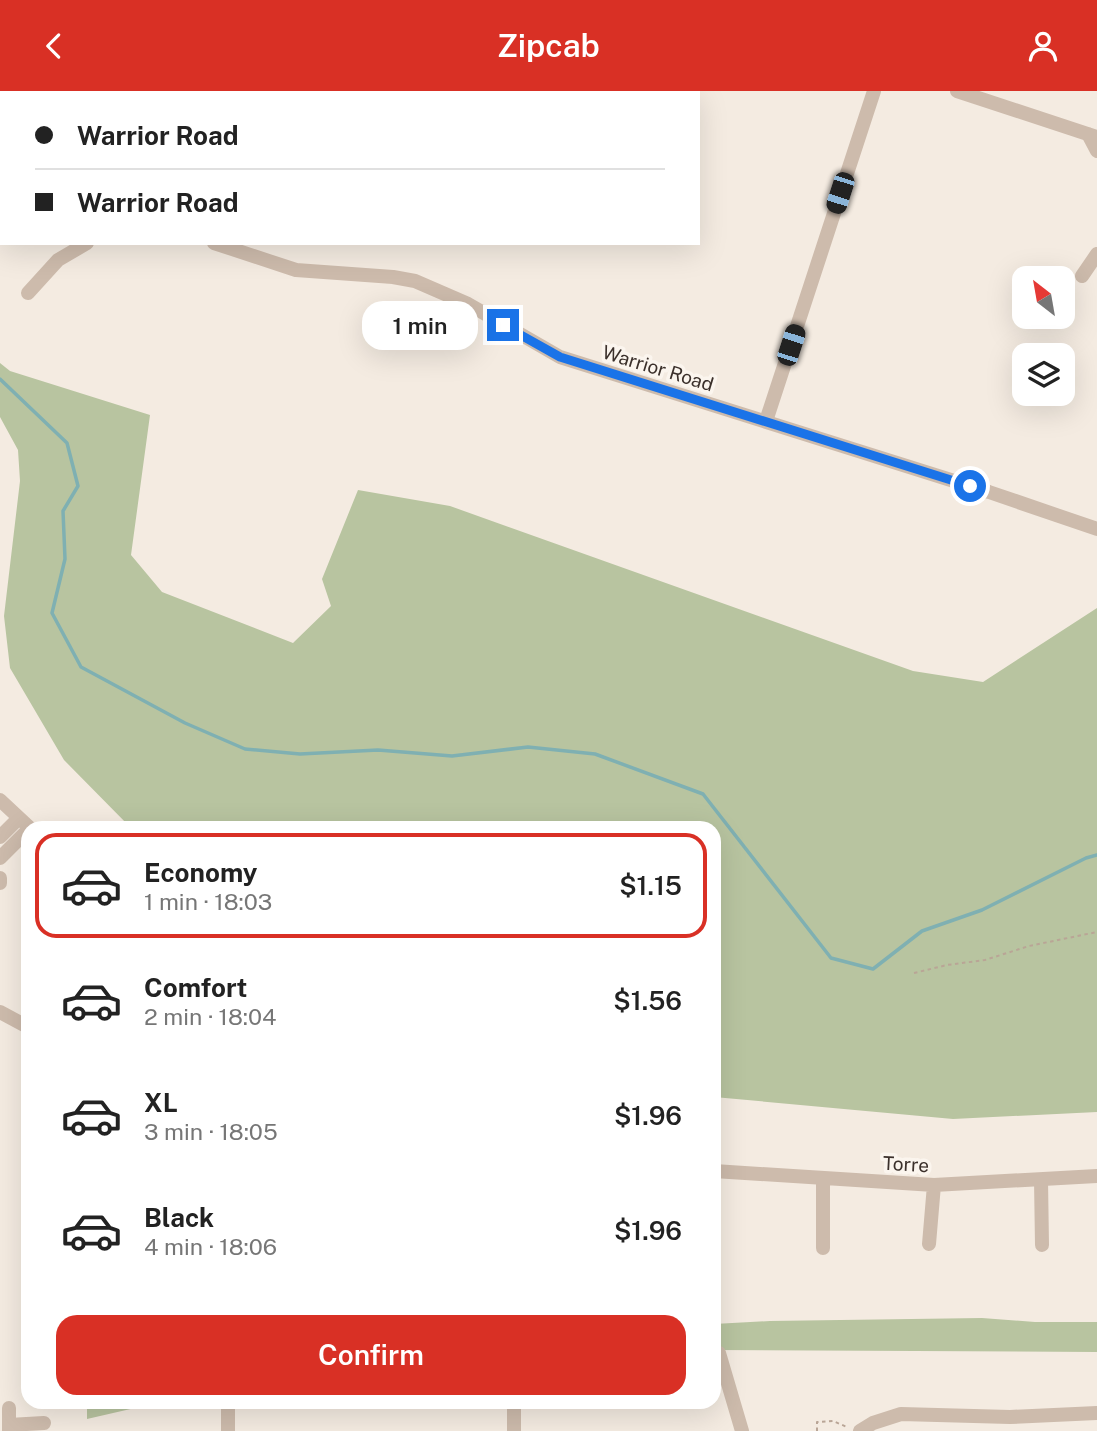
<!DOCTYPE html>
<meta charset="utf-8">
<style>
:root{--surface:#fff;--page:#f2f2f2;--text:#222;--muted:#767676;--line:#e0e0e0;--accent:#d93025}
body{margin:0;font-family:"Public Sans",sans-serif;background:var(--page);color:var(--text);height:100vh;display:flex;flex-direction:column;font-size:26px;white-space:nowrap}
*{box-sizing:border-box;margin:0}
p{font-size:23px;color:var(--muted)}
.icon{flex:none;width:38px;height:38px;fill:none;stroke:currentColor;stroke-width:2;stroke-linecap:round;stroke-linejoin:round}
.map{position:relative;flex:1;overflow:hidden}
.sheet{position:absolute;left:21px;top:730px;width:700px;height:588px;display:flex;flex-direction:column;background:var(--surface);border-radius:21px;box-shadow:0 7px 28px #0002}
.sheet>*{flex:none}
.hud{position:absolute;left:0px;top:0px;width:700px;height:154px;box-shadow:0 7px 28px #0002;display:grid;align-content:center;height:154px;padding:0 35px;background:var(--surface)}
.needle{width:46px;rotate:329deg}
.fabs{position:absolute;left:1012px;top:175px;display:grid;gap:14px}
.fabs a{display:grid;place-items:center;width:63px;height:63px;border-radius:14px;background:var(--surface);box-shadow:0 7px 28px #0002;font-size:35px}
.end{position:absolute;width:32px;height:32px;margin:-16px;border:9px solid #1a73e8;background:#fff;box-shadow:0 0 0 4px #fff}
.from{border-radius:50%}
.bubble{position:absolute;height:49px;border-radius:21px;background:var(--surface);box-shadow:0 7px 28px #0002;font-size:23px;font-weight:600;line-height:49px;text-align:center}
.car{position:absolute;width:21px;height:42px;margin:-21px -10px;border-radius:9px;box-shadow:0 0 5px 2px #0007;background:linear-gradient(#222 24%,#8ab4d8 0 40%,#222 0 76%,#8ab4d8 0 86%,#222 0)}
.hud b{display:flex;align-items:center;gap:24px;height:66px;font-size:26px}
.hud b+b{border-top:2px solid var(--line)}
.hud i{width:18px;height:18px;background:var(--text)}
ul{padding:12px 0 0;list-style:none}
li{display:flex;align-items:center;gap:21px;height:105px;margin:0 14px 10px;padding:0 21px;border:4px solid transparent;border-radius:21px}
li div{flex:1}
li b{display:block;font-size:26px}
li em{font-style:normal;font-weight:600}
li.selected{border-color:var(--accent)}
li>.icon{width:63px;height:63px;stroke-width:1.5}
.button{display:flex;gap:14px;margin-top:auto;padding:14px 35px}
.button a{flex:1;height:80px;border-radius:21px;background:var(--accent);color:#fff;font-size:28px;font-weight:600;line-height:80px;text-align:center}
header{display:flex;justify-content:space-between;align-items:center;height:91px;padding:0 35px;background:var(--accent);color:#fff;font-size:32px;font-weight:600}
.map>svg:first-child{display:block}
.green{fill:#b8c4a0}
.lines{fill:none;stroke-linecap:round;stroke-linejoin:round}
.stream{stroke:#7fb0b2;stroke-width:3.5}
.path{stroke:#b9a596;stroke-width:2;stroke-dasharray:3.5 3.5;stroke-linecap:butt}
.minor{stroke:#cdbbac;stroke-width:14}
.route{stroke:#1a73e8;stroke-width:9}
.labels{text-anchor:middle;stroke-width:7;stroke-linejoin:round;paint-order:stroke}
.street-label{font-size:19px;fill:#3b302b;stroke:#fbf5ee}
</style>
<header><svg class="icon" aria-label="back" viewBox="0 0 24 24"><path d="M15 5l-7 7 7 7"/></svg>Zipcab<svg class="icon" aria-label="person" viewBox="0 0 24 24"><circle cx="12" cy="8" r="4"/><path d="M4 21q1-7 8-7t8 7"/></svg></header>
<div class="map">
<svg width="1097" height="1340" viewBox="0 0 1097 1340">
<rect width="100%" height="100%" fill="#f4ebe1"/>
<path class="green" d="M0,272l10,8 140,44 -19,140 31,37 131,51 38,-37 -9,-27 36,-89 92,16 463,165 70,11 114,-74v504l-144,7 -239,-22v-269h-583l-67,-68 -54,-92 -6,-52 16,-135 -2,-31 -18,-33z
M982,1227l53,4h62v30l-383,-2v-26l56,-3z
M87,1311h74l-74,17z"/>
<g class="lines">
<path class="stream" d="M0,288l67,64 11,43 -15,25 2,48 -13,54 29,54 104,56 60,26 55,5 78,-4 74,6 76,-9 67,7 108,40 128,164 42,11 49,-38 60,-21 104,-52 11,-3"/>
<path class="path" d="M914,882l33,-8 38,-5 44,-14 68,-14
M817,1340v-9l16,-1 14,6"/>
<path class="minor" d="M957,0l140,46
M393,2l4,-2
M0,15l2,2
M1088,43l9,17
M214,152l82,27 97,7 22,4 53,23 92,53 429,135 108,37
M1082,185l15,-22
M28,202l30,-33 29,-17
M766,330l108,-330
M0,709l30,28
M0,746l19,-19
M0,767l28,-28
M0,787v5
M0,921l28,15
M714,1080l220,14 163,-9
M823,1087v70
M1041,1089l1,65
M929,1153l5,-59
M719,1262l23,78
M228,1311v29
M514,1311v29
M9,1334l35,-2
M9,1340v-23
M860,1340l13,-8 28,-9 109,3 87,-4"/>
</g>
<g class="lines">
<path class="route" d="M503,234l57,32 410,129"/>
</g>
<g class="labels">
<g class="street-label">
<text transform="translate(658 277) rotate(17)" y="7">Warrior Road</text>
<text transform="translate(906 1073) rotate(3)" y="7">Torre</text>
</g>
</g>
</svg>
<div class="fabs">
<a><svg class="needle" viewBox="-14 -14 28 28"><path d="M0-13l5 13h-10z" fill="#e53935"/><path d="M0 13l5-13h-10z" fill="#767676"/></svg></a>
<a><svg class="icon" aria-label="layers" viewBox="0 0 24 24"><path d="M12 4l9 5-9 5-9-5zM3 14l9 5 9-5"/></svg></a>
</div>
<i class="end from" style="left:970px;top:395px"></i>
<i class="end" style="left:503px;top:234px"></i>
<div class="bubble" style="left:362px;top:210px;width:116px">1 min</div>
<i class="car" style="left:840px;top:102px;rotate:198deg"></i>
<i class="car" style="left:791px;top:254px;rotate:18deg"></i>
<div class="hud">
<b><i class="from"></i>Warrior Road</b>
<b><i></i>Warrior Road</b>
</div>
<section class="sheet">
<ul>
<li class="selected"><svg class="icon" aria-label="car" viewBox="0 0 24 24"><path d="M5 17H2v-5l4-1 3-4h7l3 4 3 1v5h-3M9 17h6M6 11h13"/><circle cx="7" cy="17" r="2"/><circle cx="17" cy="17" r="2"/></svg><div><b>Economy</b><p>1 min · 18:03</p></div><em>$1.15</em></li>
<li><svg class="icon" aria-label="car" viewBox="0 0 24 24"><path d="M5 17H2v-5l4-1 3-4h7l3 4 3 1v5h-3M9 17h6M6 11h13"/><circle cx="7" cy="17" r="2"/><circle cx="17" cy="17" r="2"/></svg><div><b>Comfort</b><p>2 min · 18:04</p></div><em>$1.56</em></li>
<li><svg class="icon" aria-label="car" viewBox="0 0 24 24"><path d="M5 17H2v-5l4-1 3-4h7l3 4 3 1v5h-3M9 17h6M6 11h13"/><circle cx="7" cy="17" r="2"/><circle cx="17" cy="17" r="2"/></svg><div><b>XL</b><p>3 min · 18:05</p></div><em>$1.96</em></li>
<li><svg class="icon" aria-label="car" viewBox="0 0 24 24"><path d="M5 17H2v-5l4-1 3-4h7l3 4 3 1v5h-3M9 17h6M6 11h13"/><circle cx="7" cy="17" r="2"/><circle cx="17" cy="17" r="2"/></svg><div><b>Black</b><p>4 min · 18:06</p></div><em>$1.96</em></li>
</ul>
<div class="button"><a>Confirm</a></div>
</section>
</div>
